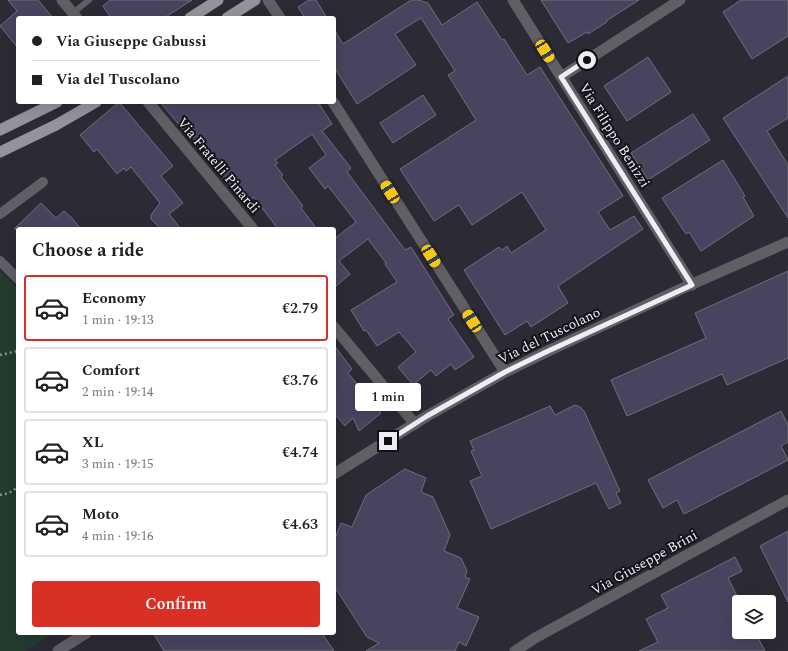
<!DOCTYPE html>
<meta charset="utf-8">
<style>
:root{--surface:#fff;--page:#f6f6f6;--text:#222;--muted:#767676;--line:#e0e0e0;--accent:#d93025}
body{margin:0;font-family:Spectral,serif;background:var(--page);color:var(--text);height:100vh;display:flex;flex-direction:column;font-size:15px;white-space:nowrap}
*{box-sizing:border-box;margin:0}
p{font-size:13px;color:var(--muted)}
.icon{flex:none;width:22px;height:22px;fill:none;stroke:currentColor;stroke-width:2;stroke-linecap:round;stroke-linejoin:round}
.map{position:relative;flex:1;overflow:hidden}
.panel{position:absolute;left:16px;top:227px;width:320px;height:408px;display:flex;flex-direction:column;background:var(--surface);border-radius:4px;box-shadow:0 4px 16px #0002}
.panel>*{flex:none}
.banner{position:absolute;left:16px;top:16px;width:320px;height:88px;border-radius:4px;box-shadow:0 4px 16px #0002;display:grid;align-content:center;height:88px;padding:0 16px;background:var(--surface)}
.tools{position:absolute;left:732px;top:595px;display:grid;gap:8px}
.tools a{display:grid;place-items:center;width:44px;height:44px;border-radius:4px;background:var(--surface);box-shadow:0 4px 16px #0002;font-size:20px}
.end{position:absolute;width:18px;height:18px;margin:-9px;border:5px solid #eeedf5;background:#111;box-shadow:0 0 0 2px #111}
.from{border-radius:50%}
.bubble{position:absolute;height:28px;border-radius:4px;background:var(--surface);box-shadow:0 4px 16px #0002;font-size:13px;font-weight:600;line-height:28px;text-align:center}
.car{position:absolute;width:12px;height:24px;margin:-12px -6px;border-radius:5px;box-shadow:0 0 3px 1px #0007;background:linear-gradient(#f5c518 24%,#345 0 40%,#f5c518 0 76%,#345 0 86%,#f5c518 0)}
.banner b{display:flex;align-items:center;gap:14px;height:38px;font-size:15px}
.banner b+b{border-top:1px solid var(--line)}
.banner i{width:10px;height:10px;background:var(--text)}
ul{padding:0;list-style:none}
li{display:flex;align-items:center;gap:12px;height:66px;margin:0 8px 6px;padding:0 8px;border:2px solid var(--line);border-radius:4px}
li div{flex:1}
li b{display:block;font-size:15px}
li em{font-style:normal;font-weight:600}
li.on{border-color:var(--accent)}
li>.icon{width:36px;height:36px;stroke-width:1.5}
h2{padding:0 16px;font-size:18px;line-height:48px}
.button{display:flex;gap:8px;margin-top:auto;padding:8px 16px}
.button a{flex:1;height:46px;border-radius:4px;background:var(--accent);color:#fff;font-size:16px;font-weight:600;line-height:46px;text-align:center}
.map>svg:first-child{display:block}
.green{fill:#233c2f}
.building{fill:#47445f;stroke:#6f6f7b}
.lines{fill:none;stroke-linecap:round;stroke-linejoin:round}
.path{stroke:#8e8d96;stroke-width:2.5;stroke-dasharray:2 3;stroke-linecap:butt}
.service{stroke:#615f64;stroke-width:6}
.pedestrian{stroke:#615f64;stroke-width:10}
.minor{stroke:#615f64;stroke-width:11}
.tertiary{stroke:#615f64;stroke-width:11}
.primary{stroke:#96929c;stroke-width:11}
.route{stroke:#eeedf5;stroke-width:5}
.labels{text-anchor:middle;stroke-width:4;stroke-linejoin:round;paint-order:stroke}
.street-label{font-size:14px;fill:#eeedf5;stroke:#131318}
</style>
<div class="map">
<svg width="788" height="651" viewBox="0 0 788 651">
<rect width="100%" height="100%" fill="#2b2a35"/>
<path class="green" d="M0,271l18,18v344h36l-28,18h-26z"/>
<path class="building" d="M8,0h30l15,18h-35v30l-18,-22 17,-15z
M110,0h82l-28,18h-53l-8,-12z
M309,0h7l11,18h-22l-7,-11z
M411,0h7l10,3 14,22 35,-23 25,38 2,-1 23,36 13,-8 83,129 -25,16 12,18 24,-14 9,13 -85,57 10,17 -37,24 -4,-6 -22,14 -41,-65 35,-23 3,3 5,-4 4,7 35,-23 -24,-38 -50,33 -13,-20 -25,16 -34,-52 76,-49 -28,-45 7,-4 -34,-53 -26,16 21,31 -59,39 -23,-37v-38l9,15z
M541,0h98l-33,21 1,1 -19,12 -1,-2 -19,11z
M741,0h47v36l-36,23 -29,-47z
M648,57l23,35 -44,29 -23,-35z
M788,76v42l-21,13 21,34v53l-65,-100z
M423,95l13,20 -43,28 -13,-20z
M119,102l54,64 -12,10 22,27 -14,11 12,15h-20l-10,-10v-4l9,-12 -29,-36 -5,4 -2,-3 -7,6 -20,-25 -3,3 -14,-17z
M160,102h158l14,22 -10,7 29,37 -4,4 58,78 6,-3 43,68 -6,4 26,38 -19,13 -4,-6 -15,12 -5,-6 -18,15 -15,-18 18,-15 -17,-20 -22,14 -11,-16 -2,1 -13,-21 46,-28 -12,-18 1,-1 -18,-24 -29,22 11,13 -16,14v-49l22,-17 -28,-36 -3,3 -16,-21 17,-13 -14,-21 -37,26 3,3 -3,2 8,10 -2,2 22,29 -2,2 16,21h-39l-24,-32 -8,7z
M693,114l17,26 -62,40 -17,-27z
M723,160l22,36 -2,1 11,19 -53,35 -12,-19 -3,2 -24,-36z
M41,203l15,15 8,-7 8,7 9,11h-67z
M788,271v87l-61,27 -5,-11 -95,42 -16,-36 95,-42 -11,-25z
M334,345l18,24 -4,4 33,40 -22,18 -6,-13 -8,8 -11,-13z
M575,405l5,2 4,4 36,80 -4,2 5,10 -12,6 -13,-26 -105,46 -21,-48 12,-5 -11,-25 3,-1 -4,-9 80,-35 5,9z
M781,411l7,14v17l-7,4 7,14 -104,54 -7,-14 -14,8 -15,-28z
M405,469l21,9 -5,14 12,5 17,38 -6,16 17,7 6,13 -2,6 5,2 -13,29 22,9 -13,29 -7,-4 -4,9h-89l13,-8 -12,-6 -33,-51v-45l7,-18 11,4 14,-32z
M788,531v71l-28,-56z
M735,557l7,14 -14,7 11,22v32h16l10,19h-126l19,-9 -12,-23 22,-11 -7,-13z
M153,633h169l12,18h-170z"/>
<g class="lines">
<path class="path" d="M0,355l18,-4
M0,495l9,-2 9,-6"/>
<path class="service" d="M73,13l16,-13"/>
<path class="pedestrian" d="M0,214l43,-32
M0,261l18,18"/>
<path class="minor" d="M62,0l15,18
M268,0l12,18
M513,0l179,285
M561,77l119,-77
M148,102l105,127
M333,102l172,270
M334,327l81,97
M515,651l20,-13 253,-138"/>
<path class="tertiary" d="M334,474l93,-58 78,-44 41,-20 135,-63 107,-47
M58,651l28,-18"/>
<path class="primary" d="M190,18l28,-18
M227,18l28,-18
M0,130l57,-28
M0,152l56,-27 40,-23"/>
</g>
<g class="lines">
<path class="route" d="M388,441l39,-25 78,-44 41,-20 146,-67 -131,-208 26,-17"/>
</g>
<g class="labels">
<g class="street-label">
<text transform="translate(615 135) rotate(58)" y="5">Via Filippo Benizzi</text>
<text transform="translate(219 165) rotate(50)" y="5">Via Fratelli Pinardi</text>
<text transform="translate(549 335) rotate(-26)" y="5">Via del Tuscolano</text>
<text transform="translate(644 562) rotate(-29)" y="5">Via Giuseppe Brini</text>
</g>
</g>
</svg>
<div class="tools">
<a><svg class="icon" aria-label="layers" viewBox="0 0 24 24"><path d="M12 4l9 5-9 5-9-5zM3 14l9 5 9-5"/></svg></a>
</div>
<i class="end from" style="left:587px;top:60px"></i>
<i class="end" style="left:388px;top:441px"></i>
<div class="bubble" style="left:355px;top:383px;width:66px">1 min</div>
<i class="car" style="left:545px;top:51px;rotate:148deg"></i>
<i class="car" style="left:390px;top:192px;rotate:328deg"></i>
<i class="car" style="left:431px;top:256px;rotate:148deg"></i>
<i class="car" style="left:472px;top:321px;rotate:327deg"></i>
<div class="banner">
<b><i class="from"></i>Via Giuseppe Gabussi</b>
<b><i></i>Via del Tuscolano</b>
</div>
<section class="panel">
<h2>Choose a ride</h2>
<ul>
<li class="on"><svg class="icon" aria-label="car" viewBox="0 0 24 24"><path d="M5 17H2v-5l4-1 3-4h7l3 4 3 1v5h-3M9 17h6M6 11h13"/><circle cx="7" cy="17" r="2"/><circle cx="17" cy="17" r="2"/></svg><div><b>Economy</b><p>1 min · 19:13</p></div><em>€2.79</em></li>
<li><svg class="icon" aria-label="car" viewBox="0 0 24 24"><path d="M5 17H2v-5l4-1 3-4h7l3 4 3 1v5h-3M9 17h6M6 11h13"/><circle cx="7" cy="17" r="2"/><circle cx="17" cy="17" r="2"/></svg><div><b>Comfort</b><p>2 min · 19:14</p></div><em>€3.76</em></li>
<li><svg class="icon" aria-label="car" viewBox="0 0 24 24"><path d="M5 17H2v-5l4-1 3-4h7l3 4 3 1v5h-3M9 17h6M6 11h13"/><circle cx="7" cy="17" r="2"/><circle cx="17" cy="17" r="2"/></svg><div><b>XL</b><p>3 min · 19:15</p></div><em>€4.74</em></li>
<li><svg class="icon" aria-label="car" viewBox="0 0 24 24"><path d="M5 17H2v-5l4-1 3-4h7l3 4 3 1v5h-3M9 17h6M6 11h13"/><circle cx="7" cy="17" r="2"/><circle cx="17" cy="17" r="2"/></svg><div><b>Moto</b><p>4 min · 19:16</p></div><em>€4.63</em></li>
</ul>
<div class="button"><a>Confirm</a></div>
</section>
</div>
